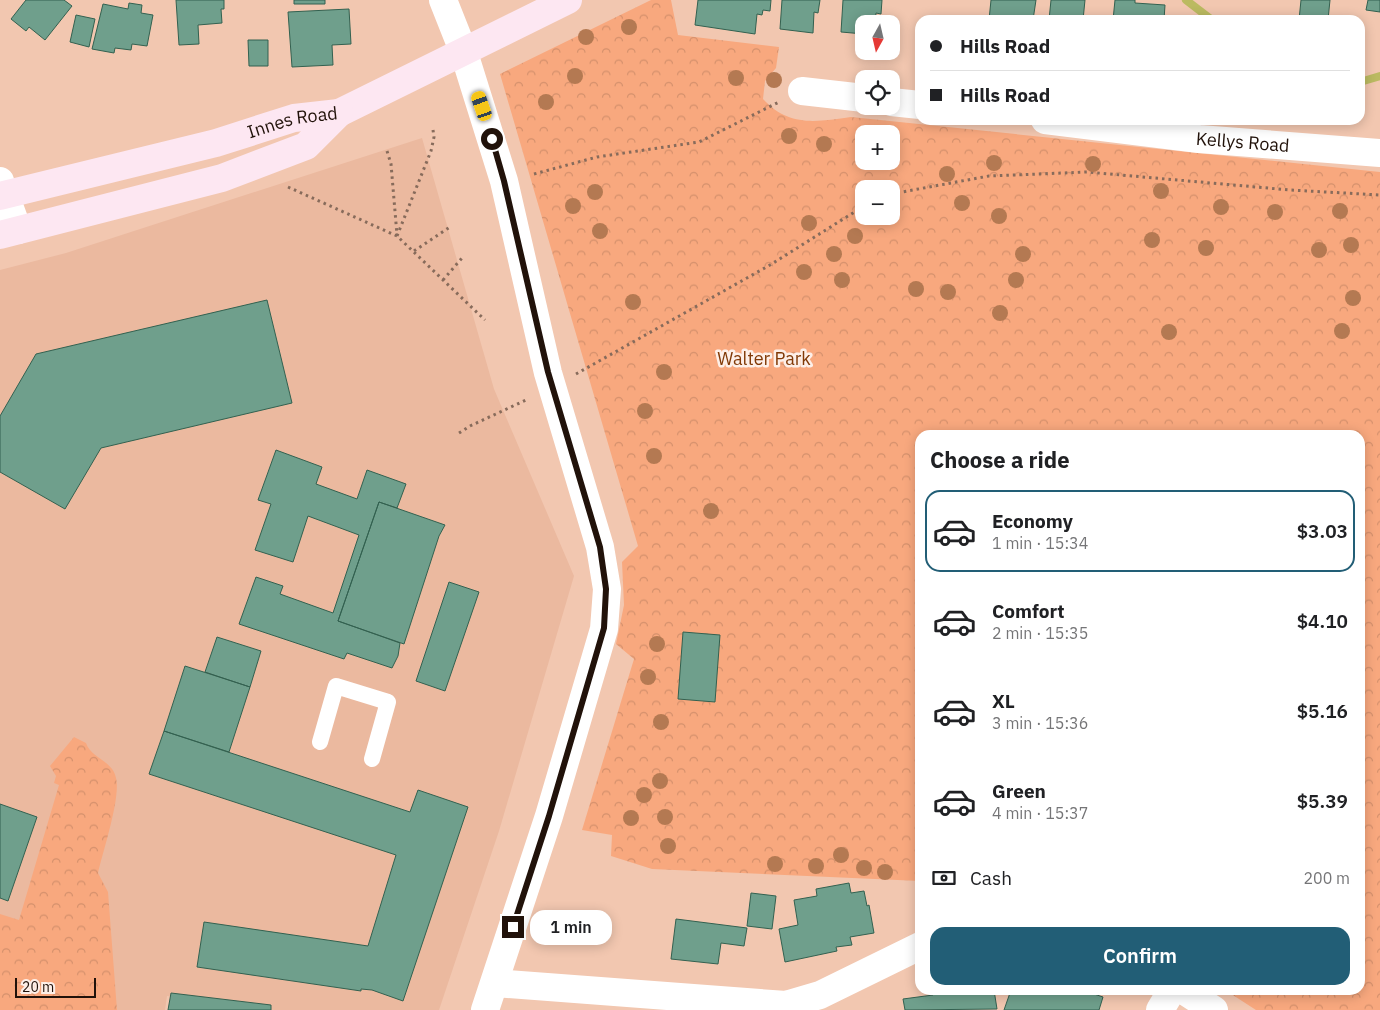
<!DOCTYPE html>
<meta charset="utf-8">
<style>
:root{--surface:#fff;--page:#f2f2f2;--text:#202124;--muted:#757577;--line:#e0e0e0;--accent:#225e76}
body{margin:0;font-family:"IBM Plex Sans",sans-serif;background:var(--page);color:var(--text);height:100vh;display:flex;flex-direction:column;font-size:19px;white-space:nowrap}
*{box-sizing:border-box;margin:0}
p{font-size:16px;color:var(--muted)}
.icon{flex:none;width:28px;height:28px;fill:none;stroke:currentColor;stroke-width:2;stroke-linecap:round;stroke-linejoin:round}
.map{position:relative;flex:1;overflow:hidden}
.drawer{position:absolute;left:915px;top:430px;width:450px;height:565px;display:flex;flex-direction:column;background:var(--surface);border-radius:15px;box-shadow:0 2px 12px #0003}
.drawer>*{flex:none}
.top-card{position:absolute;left:915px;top:15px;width:450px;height:110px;border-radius:15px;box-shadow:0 2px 12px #0003;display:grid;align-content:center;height:110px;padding:0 15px;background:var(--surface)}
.needle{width:32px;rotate:188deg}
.controls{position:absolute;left:855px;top:15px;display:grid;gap:10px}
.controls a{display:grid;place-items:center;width:45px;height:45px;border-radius:10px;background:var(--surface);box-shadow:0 2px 12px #0003;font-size:25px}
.scale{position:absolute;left:15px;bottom:12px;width:81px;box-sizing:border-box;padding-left:5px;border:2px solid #21120a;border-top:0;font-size:14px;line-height:18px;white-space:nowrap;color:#21120a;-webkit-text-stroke:4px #fdefe8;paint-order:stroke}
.end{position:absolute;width:22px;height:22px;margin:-11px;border:6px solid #21120a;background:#fff;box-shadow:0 0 0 2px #fff}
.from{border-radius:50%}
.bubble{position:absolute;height:35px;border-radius:15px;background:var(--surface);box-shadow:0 2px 12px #0003;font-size:16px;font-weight:600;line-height:35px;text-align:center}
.car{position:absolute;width:15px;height:30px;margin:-15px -8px;border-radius:6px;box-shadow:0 0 4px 1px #0007;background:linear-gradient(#f5c518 24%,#345 0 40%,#f5c518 0 76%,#345 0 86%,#f5c518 0)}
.top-card b{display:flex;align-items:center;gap:18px;height:48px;font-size:19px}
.top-card b+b{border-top:1px solid var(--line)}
.top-card i{width:12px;height:12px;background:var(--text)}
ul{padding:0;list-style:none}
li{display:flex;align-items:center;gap:15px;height:82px;margin:0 10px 8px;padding:0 5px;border:2px solid transparent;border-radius:15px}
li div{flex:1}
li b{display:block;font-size:19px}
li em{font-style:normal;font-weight:600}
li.current{border-color:var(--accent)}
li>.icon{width:45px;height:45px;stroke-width:1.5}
h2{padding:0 15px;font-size:22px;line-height:60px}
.pay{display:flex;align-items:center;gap:12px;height:55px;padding:0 15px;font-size:19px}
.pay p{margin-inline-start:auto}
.cta{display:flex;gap:10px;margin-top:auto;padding:10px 15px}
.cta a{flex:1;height:58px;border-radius:15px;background:var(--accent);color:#fff;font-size:20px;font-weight:600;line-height:58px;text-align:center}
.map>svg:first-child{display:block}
.built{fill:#ebb99f}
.park{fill:url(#park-crowns);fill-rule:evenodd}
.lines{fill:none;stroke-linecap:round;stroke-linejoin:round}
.stream{stroke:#bbba61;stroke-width:8}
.building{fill:#6f9f8c;stroke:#336150}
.path{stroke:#876b5b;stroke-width:3;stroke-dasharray:2.5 4;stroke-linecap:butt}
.service{stroke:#fff;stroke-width:16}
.minor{stroke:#fff;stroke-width:28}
.tertiary{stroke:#fff;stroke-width:28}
.secondary{stroke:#fde7f2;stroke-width:28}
.tree{fill:#b47952}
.route{stroke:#21120a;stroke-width:6}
.labels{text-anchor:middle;stroke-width:5;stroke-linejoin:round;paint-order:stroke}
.street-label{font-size:18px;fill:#21120a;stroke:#fdefe8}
.park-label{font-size:18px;fill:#813906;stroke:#fdefe8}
</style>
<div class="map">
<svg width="1380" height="1010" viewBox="0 0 1380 1010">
<defs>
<pattern id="park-crowns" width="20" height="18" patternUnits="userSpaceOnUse" patternTransform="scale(1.25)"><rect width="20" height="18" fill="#f8a87e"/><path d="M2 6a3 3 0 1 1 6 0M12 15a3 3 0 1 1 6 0" fill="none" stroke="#d4906c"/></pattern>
</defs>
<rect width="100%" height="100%" fill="#f2c7b0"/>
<path class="built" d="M422,138l72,251 80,187 -75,255 -60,179h-165l-107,-14 -2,14h-165v-740l66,-17z"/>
<path class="park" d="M651,0h20l7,35 101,12 -3,21 -11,13 -2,18c26,28 52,23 88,18l529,55v838h-124l-31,-20h135v-555h-440v446l-268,-12 -41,-13 1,-21 -30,-5 52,-171 -18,-15 8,-39 -2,-43 16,-16 -138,-472zM864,134h27v27h-27zM864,189h27v27h-27z
M74,737l12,6c5,15 27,18 30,35 5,19 -13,73 -18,95l10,19 9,118h-117v-96l19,6 40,-135 -5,-2 2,-7 -6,-10z"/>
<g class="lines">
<path class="stream" d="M1186,0l26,20
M1360,82l20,-6"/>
</g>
<path class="building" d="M26,0h38l8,6 -27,34 -16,-13 -3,4 -15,-12z
M176,0h48v9h-3l1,14 -24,2 1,19 -20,1z
M294,0h31v4h-31z
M698,0h73l-1,11 -7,-1 -1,5 -5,-1 -2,20 -60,-9z
M782,0h38l-2,13 -4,-1 -1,21 -33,-4z
M843,0h39l-1,14 -5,-1 -1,11h-11v10l-23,-2z
M991,0h45l-3,20h-44z
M1051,0h34l-2,20h-34z
M1115,0h20v3l30,2 -1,15h-51z
M1301,0h29l-2,20h-29z
M1368,0h12v12l-14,-2z
M129,3l13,2 -1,8 12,2 -6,31 -15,-2 -1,6 -16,-2 -1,5 -22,-4 11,-45 25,5z
M349,9l2,35 -19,1 1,20 -41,2 -4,-55z
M76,15l19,4 -6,28 -19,-5z
M248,40h20v26h-19z
M267,300l25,103 -191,45 -36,61 -65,-37v-56l36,-62z
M276,450l46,17 -6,17 41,15 10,-29 39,14 -9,24 -18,-6 -41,119 62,22 -2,13 -6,12 -45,-15 -3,6 -105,-35 17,-47 27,9 -3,8 53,19 26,-78 -51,-19 -15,46 -38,-12 16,-46 -13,-4z
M379,502l66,23 -6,11 -35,108 -66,-23z
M449,582l30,10 -34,99 -29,-10z
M683,632l37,3 -5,67 -37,-3z
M217,637l44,14 -11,36 -45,-15z
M185,666l65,21 -21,65 -65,-21z
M164,731l246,81 8,-22 50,17 -65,194 -31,-11 -11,-1v2l-164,-24 7,-45 164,24 28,-91 -247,-81z
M0,804l37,13 -29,84 -8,-3z
M849,883l2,10 13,-2 3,15 2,-1 5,28 -24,4 2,8 -16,2 1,4 -52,11 -6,-33 19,-4 -4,-25 23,-4 -1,-7z
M751,893l25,3 -4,33 -25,-3z
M676,919l71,9 -3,18 -23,-3 -3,21 -47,-5z
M932,990h62l3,19 -92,1 -2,-11 30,-4z
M1011,990h71l21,7 -4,13h-95z
M171,993l100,12v5h-103z"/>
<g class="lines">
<path class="path" d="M387,151l4,13 6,71
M534,174l63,-17 102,-15 80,-40
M288,187l109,49 88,84
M891,194l98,-18 98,-4 203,18 90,5
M397,236l34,-85 3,-14 -1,-7
M414,251l36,-24
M443,280l19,-22
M576,374l194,-109 94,-59
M459,433l11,-7 58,-27"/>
<path class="service" d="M320,742l16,-56 52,16 -16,57"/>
<g class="minor">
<path d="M464,53l40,128 44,192 52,174 7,42 -3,40 -55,187 -64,194"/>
<path d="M802,91l62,7"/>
<path d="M891,102l29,3"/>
<path id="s1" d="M1045,120l154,19 181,14"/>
<path d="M495,983l291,22 34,-10 100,-49"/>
<path d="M1183,990l31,20"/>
<path d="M1160,1010l12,-20"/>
</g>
<path class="tertiary" d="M443,0l21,53
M0,181l18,49"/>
<g class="secondary">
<path id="s2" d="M0,196l216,-53 78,-25 45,-5 229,-113"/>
<path d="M0,235l222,-57 84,-32 33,-33"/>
</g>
</g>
<g class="tree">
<circle cx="629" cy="27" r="8"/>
<circle cx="586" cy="37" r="8"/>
<circle cx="575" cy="76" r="8"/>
<circle cx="736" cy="78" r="8"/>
<circle cx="774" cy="80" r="8"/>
<circle cx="546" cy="102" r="8"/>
<circle cx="789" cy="136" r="8"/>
<circle cx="824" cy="144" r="8"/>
<circle cx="994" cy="163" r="8"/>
<circle cx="1093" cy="164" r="8"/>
<circle cx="947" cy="174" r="8"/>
<circle cx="1161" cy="191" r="8"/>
<circle cx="595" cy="192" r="8"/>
<circle cx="962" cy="203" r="8"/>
<circle cx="573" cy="206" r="8"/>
<circle cx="1221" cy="207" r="8"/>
<circle cx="1340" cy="211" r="8"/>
<circle cx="1275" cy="212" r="8"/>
<circle cx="999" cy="216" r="8"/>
<circle cx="809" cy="223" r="8"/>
<circle cx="600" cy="231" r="8"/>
<circle cx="855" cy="236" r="8"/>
<circle cx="1152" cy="240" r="8"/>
<circle cx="1351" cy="245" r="8"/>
<circle cx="1206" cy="248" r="8"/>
<circle cx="1319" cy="250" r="8"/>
<circle cx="834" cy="254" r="8"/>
<circle cx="1023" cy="254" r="8"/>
<circle cx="804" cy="272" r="8"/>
<circle cx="842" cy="280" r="8"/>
<circle cx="1016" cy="280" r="8"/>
<circle cx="916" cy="289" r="8"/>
<circle cx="948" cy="292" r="8"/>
<circle cx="1353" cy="298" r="8"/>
<circle cx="633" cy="302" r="8"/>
<circle cx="1000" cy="313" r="8"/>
<circle cx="1342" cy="331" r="8"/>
<circle cx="1169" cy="332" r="8"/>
<circle cx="664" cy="372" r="8"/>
<circle cx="645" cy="411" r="8"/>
<circle cx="654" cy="456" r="8"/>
<circle cx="711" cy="511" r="8"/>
<circle cx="657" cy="644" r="8"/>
<circle cx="648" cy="677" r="8"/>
<circle cx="661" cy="722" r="8"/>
<circle cx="660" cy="781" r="8"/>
<circle cx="644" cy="795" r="8"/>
<circle cx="665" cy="817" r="8"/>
<circle cx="631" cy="818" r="8"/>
<circle cx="668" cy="846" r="8"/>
<circle cx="841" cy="855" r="8"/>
<circle cx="775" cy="864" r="8"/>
<circle cx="816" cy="866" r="8"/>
<circle cx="864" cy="868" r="8"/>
<circle cx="885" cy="872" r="8"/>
</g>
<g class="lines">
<path class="route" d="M492,139l12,42 44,191 52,175 6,42 -2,39 -55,188 -36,111"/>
</g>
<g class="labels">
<g class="street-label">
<text dy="6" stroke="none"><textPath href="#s2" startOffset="302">Innes Road</textPath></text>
<text dy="6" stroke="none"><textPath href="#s1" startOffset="199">Kellys Road</textPath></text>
</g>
<g class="park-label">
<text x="764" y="365">Walter Park</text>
</g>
</g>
</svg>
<div class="controls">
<a><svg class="needle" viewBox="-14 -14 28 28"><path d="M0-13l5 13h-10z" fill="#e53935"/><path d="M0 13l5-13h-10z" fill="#757577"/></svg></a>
<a><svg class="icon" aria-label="locate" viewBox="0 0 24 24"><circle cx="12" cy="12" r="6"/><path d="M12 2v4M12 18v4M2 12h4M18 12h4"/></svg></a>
<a>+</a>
<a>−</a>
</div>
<div class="scale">20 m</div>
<i class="end from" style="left:492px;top:139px"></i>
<i class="end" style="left:513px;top:927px"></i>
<div class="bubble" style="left:530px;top:910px;width:82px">1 min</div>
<i class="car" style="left:482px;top:106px;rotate:341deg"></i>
<div class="top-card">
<b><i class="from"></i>Hills Road</b>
<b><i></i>Hills Road</b>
</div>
<section class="drawer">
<h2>Choose a ride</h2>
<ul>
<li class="current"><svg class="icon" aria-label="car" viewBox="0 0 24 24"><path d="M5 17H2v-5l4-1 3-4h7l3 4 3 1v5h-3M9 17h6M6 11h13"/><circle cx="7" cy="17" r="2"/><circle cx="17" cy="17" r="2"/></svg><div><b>Economy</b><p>1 min · 15:34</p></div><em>$3.03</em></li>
<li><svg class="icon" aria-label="car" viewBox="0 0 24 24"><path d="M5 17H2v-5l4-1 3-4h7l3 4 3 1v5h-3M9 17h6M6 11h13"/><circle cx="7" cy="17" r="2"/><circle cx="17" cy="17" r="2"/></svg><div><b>Comfort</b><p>2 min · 15:35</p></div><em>$4.10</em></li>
<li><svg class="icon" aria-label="car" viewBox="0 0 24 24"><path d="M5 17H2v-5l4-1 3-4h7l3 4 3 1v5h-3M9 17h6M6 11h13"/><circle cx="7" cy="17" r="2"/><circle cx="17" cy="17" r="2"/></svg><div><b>XL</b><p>3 min · 15:36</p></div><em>$5.16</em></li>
<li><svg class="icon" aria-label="car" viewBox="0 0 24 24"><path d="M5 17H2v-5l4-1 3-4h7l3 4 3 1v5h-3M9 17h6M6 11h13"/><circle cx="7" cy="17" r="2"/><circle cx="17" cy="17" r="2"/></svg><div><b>Green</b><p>4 min · 15:37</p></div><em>$5.39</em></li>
</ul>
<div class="pay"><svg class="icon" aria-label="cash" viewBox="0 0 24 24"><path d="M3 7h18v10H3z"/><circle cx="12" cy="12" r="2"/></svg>Cash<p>200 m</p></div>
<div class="cta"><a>Confirm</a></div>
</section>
</div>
